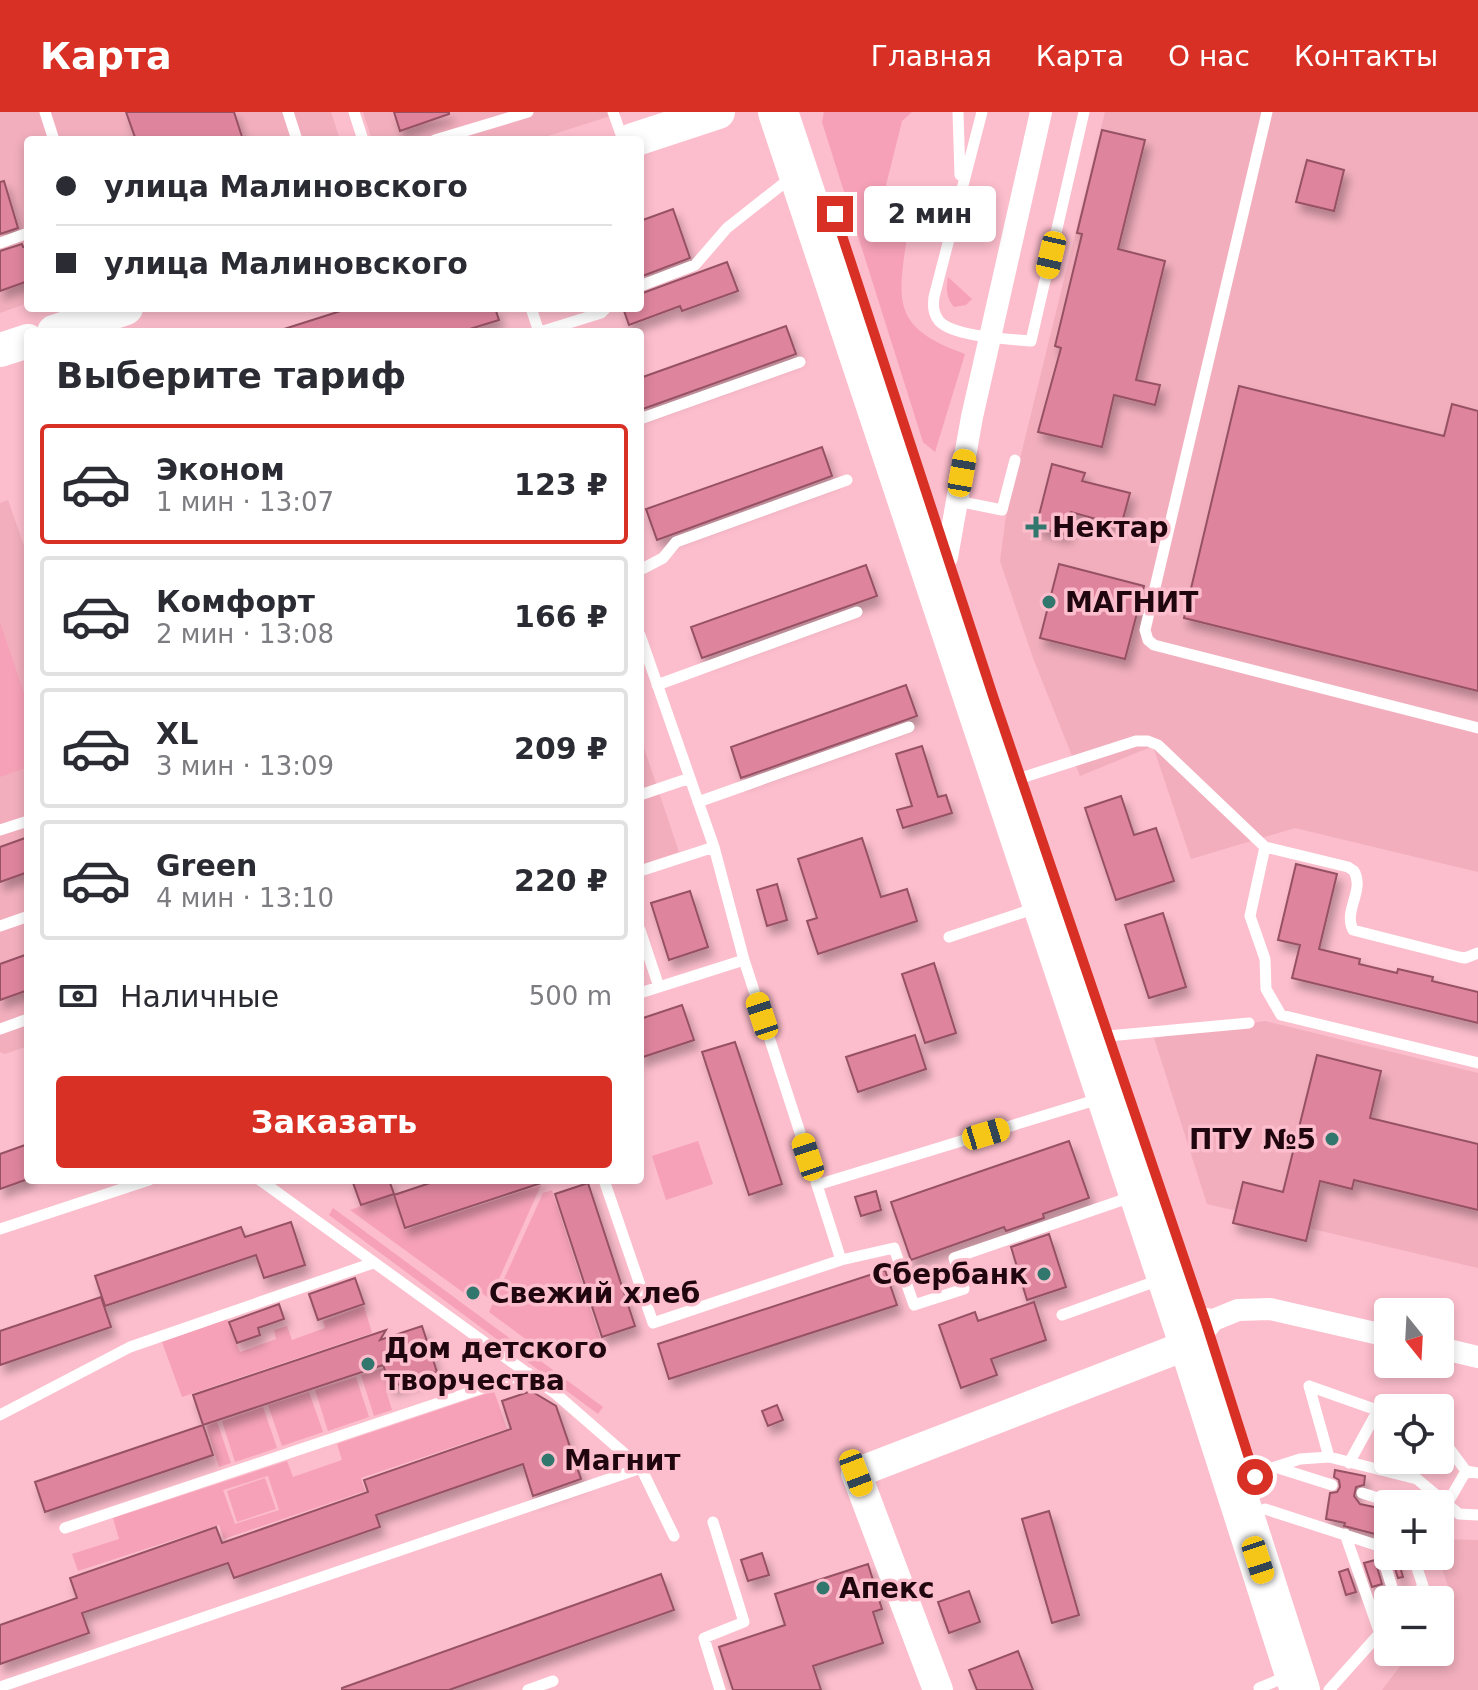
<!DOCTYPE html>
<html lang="ru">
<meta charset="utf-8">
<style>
:root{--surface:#fff;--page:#f2f2f3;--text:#2b2b33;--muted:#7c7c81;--line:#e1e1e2;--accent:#d93025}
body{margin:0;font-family:"DejaVu Sans",sans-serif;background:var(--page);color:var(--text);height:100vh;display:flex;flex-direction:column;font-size:30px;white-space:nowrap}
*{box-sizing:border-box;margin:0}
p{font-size:26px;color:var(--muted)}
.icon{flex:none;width:44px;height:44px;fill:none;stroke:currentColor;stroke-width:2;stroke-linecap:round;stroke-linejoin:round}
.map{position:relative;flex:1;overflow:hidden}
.panel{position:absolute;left:24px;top:216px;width:620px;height:856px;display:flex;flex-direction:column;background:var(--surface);border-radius:8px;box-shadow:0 4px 12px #0003}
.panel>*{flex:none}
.guide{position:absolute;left:24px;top:24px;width:620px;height:176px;border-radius:8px;box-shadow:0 4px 12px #0003;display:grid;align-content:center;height:176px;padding:0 32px;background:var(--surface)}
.needle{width:52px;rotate:162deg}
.buttons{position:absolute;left:1374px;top:1186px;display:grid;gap:16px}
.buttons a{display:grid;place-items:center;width:80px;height:80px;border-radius:8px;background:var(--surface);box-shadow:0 4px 12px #0003;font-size:40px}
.end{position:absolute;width:36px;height:36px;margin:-18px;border:10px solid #d93025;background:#fff;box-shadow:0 0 0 4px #fff}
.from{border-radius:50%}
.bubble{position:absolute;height:56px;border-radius:8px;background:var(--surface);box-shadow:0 4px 12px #0003;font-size:26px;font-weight:600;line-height:56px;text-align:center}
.car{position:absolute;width:24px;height:48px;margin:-24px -12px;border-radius:10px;box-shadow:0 0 6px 2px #0007;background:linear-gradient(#f5c518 24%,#345 0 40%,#f5c518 0 76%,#345 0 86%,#f5c518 0)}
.guide b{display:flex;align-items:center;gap:28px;height:76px;font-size:30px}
.guide b+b{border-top:2px solid var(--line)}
.guide i{width:20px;height:20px;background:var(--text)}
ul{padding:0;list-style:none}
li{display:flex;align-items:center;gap:24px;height:120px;margin:0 16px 12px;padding:0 16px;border:4px solid var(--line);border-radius:8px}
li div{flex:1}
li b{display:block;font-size:30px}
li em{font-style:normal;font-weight:600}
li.current{border-color:var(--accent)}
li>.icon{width:72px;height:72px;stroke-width:1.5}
h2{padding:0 32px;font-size:36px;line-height:96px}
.pay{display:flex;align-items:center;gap:20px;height:88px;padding:0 32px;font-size:30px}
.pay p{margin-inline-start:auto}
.cta{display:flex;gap:16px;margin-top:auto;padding:16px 32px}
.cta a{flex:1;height:92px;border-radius:8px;background:var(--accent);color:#fff;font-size:32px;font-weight:600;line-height:92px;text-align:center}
header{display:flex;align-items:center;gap:48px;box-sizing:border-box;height:112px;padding:0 40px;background:var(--accent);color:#fff}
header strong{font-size:38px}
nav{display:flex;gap:44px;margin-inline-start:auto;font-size:28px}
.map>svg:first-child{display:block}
.built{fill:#f2aebd}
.green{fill:#f6a1b7;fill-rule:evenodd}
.building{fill:#de859d;stroke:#965164;stroke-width:2;filter:url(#shadow)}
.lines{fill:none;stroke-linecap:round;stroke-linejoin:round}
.lane{stroke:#fff;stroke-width:11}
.street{stroke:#fff;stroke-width:22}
.secondary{stroke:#fff;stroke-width:30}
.primary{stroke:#fff;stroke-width:34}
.highway{stroke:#fff;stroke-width:40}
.route{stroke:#d93025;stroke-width:10}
.poi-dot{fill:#31776e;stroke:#fcbdcc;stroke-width:3}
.labels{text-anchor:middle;stroke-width:7;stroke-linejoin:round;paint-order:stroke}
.poi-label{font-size:28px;font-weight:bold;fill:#20060e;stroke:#fcbdcc;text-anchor:start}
</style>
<header>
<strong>Карта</strong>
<nav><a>Главная</a><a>Карта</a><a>О нас</a><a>Контакты</a></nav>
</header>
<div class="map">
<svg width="1478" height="1578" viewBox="0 0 1478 1578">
<defs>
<filter id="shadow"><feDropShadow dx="4.5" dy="8" stdDeviation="4" flood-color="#0004"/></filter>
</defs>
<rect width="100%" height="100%" fill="#fcbdcc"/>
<path class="built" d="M0,0h331l9,28h-312v163l-28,10z
M363,0h260l-88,28h-163z
M1105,0h373v760l-183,-44 -104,31 -38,-113 -73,30 -47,-118 -33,-97 6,-45z
M8,388l20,57v489l-23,8 -5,-2v-549z
M640,624l39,116 -39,13z
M1265,909l213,52v195l-271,-64 -53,-166z
M1440,1427l38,1v150h-96l29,-38h29v-32l14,-16 -16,-48h2z"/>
<path class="green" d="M824,0h88l-10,9 -21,84 -1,13 7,3 9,-5 12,14c-10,70 -19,97 57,124l-30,98 -12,-10 -101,-320z
M948,165l24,22 -6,6 -12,2c-8,-10 -8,-18 -6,-30z
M0,510l28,83v62l-28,10z
M698,1029l15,43 -47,16 -14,-44z
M541,1073l-51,114 -20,-14 -6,8 -114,-83 43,-15 12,35z
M552,1078l48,148 -53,17 -58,-43 54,-119z
M333,1096l270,199 -5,7 -269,-199z
M364,1194l8,27 -190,64 -20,-55 65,-23 13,33 36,-13 -2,-9 13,-4 5,14 33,-12 -2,-7z
M383,1256l7,21 -4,2 6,19 -18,6 -13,-41z
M356,1265l13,40 -41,14 -13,-41z
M494,1279l13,38 -146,49 4,13 -141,48 -5,-14 -141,46 -6,-17 47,-15 -6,-21 174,-57 6,16 49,-17 -5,-16zM268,1364l11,34 -44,14 -12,-34z
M309,1280l14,40 -41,14 -14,-41z
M263,1295l14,41 -42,14 -13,-41z
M217,1310l14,41 -12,4 -13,-41z
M265,1366l11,31 -39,13 -10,-31z"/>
<path class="building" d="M126,0h108l9,28h-107z
M394,0h55v2l-49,17z
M1102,18l43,10 -27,109 47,12 -29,119 24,5 -5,20 -41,-10 -12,52 -64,-15 23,-84 -6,-2 27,-112 -5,-1z
M1307,48l37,10 -10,41 -38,-9z
M4,69l14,47 -18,6v-52z
M673,97l17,49 -50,19v-56z
M22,132l1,3 5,-1v35l-28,10v-40z
M727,150l11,29 -56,20 -2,-5 -51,19 -6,-17h17v-14z
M350,196h145l4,12 -39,12h-176v-3z
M786,214l10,28 -156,56v-32z
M1239,274l205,50 8,-32 26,7v280l-294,-73z
M822,335l10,29 -175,64 -11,-31z
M1052,352l33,9 -3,8 48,12 -9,33 -50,-14 -5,23 -30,-8z
M1059,452l85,22 -19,73 -85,-21z
M866,453l11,31 -175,62 -11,-31z
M906,573l11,31 -176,62 -10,-31z
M922,634l16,51 8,-2 6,18 -49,15 -6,-18 15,-4 -16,-52z
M1121,684l13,39 22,-7 18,53 -58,19 -31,-92z
M28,725v35l-28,10v-35z
M862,726l19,59 26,-8 10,32 -99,33 -11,-33 10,-3 -19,-59z
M1296,752l41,10 -18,75 41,10 -1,5 38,9 1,-4 35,8 -1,4 46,11v31l-186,-45 8,-33 -22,-5z
M777,772l10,36 -20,6 -10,-36z
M690,779l18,56 -39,13 -18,-57z
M1163,801l23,74 -37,11 -24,-73z
M28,842v36l-28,10v-36z
M934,851l22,70 -31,10 -23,-69z
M682,893l12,35 -54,18v-39z
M915,923l11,34 -68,23 -12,-35z
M735,930l47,142 -33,11 -47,-143z
M1317,943l64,16 -11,47 108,26v66l-124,-30 -2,9 -32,-8 -14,60 -73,-18 10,-41 40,10z
M1069,1029l20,57 -46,16 1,4 -38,13 -2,-4 -93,33 -20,-58z
M28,1032v35l-28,10v-35z
M352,1068h37l5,14 -33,11z
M439,1068h101l1,3 -136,45 -11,-33z
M588,1071l47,143 -33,11 -47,-143z
M876,1079l5,19 -20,6 -6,-19z
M291,1110l14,43 -41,13 -8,-23 -151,51 -10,-30 146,-49 4,10z
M1049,1122l17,53 -39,13 -16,-53z
M885,1158l12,35 -228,74 -11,-35z
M355,1166l9,26 -46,16 -9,-26z
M101,1185l10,30 -111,38v-34z
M1034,1190l12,38 -55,19 6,16 -36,13 -22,-63 36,-13 3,9z
M279,1192l5,15 -26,9 2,7 -23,8 -8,-21z
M422,1214l15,46 -46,15 -8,-22 -180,60 -10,-30 193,-65 -6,10z
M531,1279l25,15 25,73 -48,17 -10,-32 -147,51 4,12 -146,51 -6,-15 -146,50 7,20 -89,31v-39l77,-27 -7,-20 146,-51 6,16 146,-51 -4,-12 147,-51 -9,-28z
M777,1293l6,15 -15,6 -6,-15z
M203,1313l10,30 -168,57 -10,-30z
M1335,1358l30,6 -1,9 -8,2 -2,9 6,8 24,5 -5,26 -35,-9 1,-3 -19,-4 4,-26 7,-1 3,-5 -1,-7 -5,-3z
M1049,1399l30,104 -27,8 -30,-104z
M762,1441l7,22 -21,6 -7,-21z
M1391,1444h6l6,21 -5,1z
M1375,1448l7,24 -10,3 -8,-24z
M868,1452l14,45 -9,3 10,31 -70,23 8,24h-88l-14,-43 66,-22 -10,-31z
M1348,1457l8,23 -10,3 -7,-23z
M661,1462l13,36 -225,80h-107v-2z
M969,1479l11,31 -31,11 -11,-31z
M1018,1539l15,39h-56l-8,-20z"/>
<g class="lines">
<path class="lane" d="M45,0l9,28
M288,0l9,28
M354,0l9,28
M613,0l10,28
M958,0l2,63
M982,0l-48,185c-1,9 -1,16 5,24 15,16 70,18 92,20l53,-229
M1267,0l-122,518 3,10 6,5 324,83
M435,28l93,-28
M0,131l28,-10
M640,174l55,-21 32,-37 66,-52
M531,196l8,24
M540,220l61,-19 5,-5
M640,307l160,-57
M957,389l45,9 13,-50
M640,458l23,-12 13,-16 171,-62
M640,523l74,212 30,113 73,225 285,-87
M657,573l200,-73
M1021,666l115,-37h12l10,4 107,102 83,20 6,4c11,20 -11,39 -1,59l106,27 6,1 13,-5
M640,683l50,-17
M698,690l211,-75
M0,718l28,-9
M1265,735l-15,69 15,43 1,30 15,26 197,48
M640,759l74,-24
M0,814l26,-9
M640,818l19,57
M949,825l87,-29
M640,881l104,-33
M0,917l28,-10
M1108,924l141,-13
M260,1068l296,214 85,74 33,68
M604,1068l49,143 188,-63 -24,-75
M0,1117l149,-49
M841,1148l53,-12 20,57 50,-16 -10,-31 180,-62
M1062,1203l100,-36
M1309,1274l79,28
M1309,1274l20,71
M0,1303l130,-68 243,-84
M1440,1324l26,35 12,2
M1349,1351l29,-53
M1275,1355l57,18
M1255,1365l20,-10 25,-8 29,-2 88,22 42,35 19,1
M1362,1381l35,11
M1447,1392l19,-33
M1265,1397l114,37 9,-1
M713,1410l31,100 -40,16 16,52
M65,1416l463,-155
M1345,1422l35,100
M1379,1434l17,54
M1410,1488l13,-14 -10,-30
M0,1575l641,-219
M1259,1576l29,-12
M528,1578l25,-9
M1329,1578l59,-66"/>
<path class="street" d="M947,445l25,-140 69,-305
M1206,1211l32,-13 32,-1 118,27
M1440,1236l38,9"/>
<path class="secondary" d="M938,1578l-82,-217 316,-122 16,-10 18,-18"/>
<path class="primary" d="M633,28l85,-28
M54,220l72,-24
M0,238l28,-9"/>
<path class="highway" d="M778,0l410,1229 112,349"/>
</g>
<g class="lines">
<path class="route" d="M835,102l159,485 212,624 49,154"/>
</g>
<g class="poi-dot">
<path d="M1032 403h8v8h8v8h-8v8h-8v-8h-8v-8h8z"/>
<circle cx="1049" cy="490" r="8"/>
<circle cx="1332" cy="1027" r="8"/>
<circle cx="1044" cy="1162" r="8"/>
<circle cx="473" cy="1181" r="8"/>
<circle cx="368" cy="1252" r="8"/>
<circle cx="548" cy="1348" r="8"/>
<circle cx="823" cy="1476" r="8"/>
</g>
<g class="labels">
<g class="poi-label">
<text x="1052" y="425">Нектар</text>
<text x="1065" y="500">МАГНИТ</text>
<text x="1316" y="1037" text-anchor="end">ПТУ №5</text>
<text x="1028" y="1172" text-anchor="end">Сбербанк</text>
<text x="489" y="1191">Свежий хлеб</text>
<text x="384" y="1246">Дом детского<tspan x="384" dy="32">творчества</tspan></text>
<text x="564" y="1358">Магнит</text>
<text x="839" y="1486">Апекс</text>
</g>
</g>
</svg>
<div class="buttons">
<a><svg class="needle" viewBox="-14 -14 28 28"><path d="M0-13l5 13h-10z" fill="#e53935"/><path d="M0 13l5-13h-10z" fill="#7c7c81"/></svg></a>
<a><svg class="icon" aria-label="locate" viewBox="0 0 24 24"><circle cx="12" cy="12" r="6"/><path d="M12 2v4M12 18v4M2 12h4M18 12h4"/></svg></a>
<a>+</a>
<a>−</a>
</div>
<i class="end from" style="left:1255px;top:1365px"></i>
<i class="end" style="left:835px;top:102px"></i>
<div class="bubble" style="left:864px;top:74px;width:132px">2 мин</div>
<i class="car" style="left:1051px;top:143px;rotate:193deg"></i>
<i class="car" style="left:962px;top:361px;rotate:10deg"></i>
<i class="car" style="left:762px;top:904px;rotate:342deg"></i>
<i class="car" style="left:986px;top:1022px;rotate:73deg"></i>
<i class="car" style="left:808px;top:1045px;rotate:342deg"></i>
<i class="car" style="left:856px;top:1361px;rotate:159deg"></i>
<i class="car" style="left:1258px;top:1448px;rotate:162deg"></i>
<div class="guide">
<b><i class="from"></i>улица Малиновского</b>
<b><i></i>улица Малиновского</b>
</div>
<section class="panel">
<h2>Выберите тариф</h2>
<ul>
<li class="current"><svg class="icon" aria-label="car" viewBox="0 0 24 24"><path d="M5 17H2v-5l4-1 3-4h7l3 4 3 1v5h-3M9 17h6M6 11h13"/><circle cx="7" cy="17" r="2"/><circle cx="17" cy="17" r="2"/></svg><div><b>Эконом</b><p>1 мин · 13:07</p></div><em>123 ₽</em></li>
<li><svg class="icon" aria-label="car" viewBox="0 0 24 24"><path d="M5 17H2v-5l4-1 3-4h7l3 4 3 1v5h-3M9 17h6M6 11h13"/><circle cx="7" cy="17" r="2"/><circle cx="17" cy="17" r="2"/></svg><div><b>Комфорт</b><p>2 мин · 13:08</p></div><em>166 ₽</em></li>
<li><svg class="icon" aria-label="car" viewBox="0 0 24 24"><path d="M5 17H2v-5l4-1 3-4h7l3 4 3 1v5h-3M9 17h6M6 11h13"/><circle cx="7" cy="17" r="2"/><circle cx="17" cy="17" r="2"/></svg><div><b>XL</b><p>3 мин · 13:09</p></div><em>209 ₽</em></li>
<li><svg class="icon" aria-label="car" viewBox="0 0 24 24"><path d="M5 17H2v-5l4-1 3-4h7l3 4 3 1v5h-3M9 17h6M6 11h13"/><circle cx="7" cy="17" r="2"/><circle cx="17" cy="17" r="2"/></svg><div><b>Green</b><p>4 мин · 13:10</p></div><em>220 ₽</em></li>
</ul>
<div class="pay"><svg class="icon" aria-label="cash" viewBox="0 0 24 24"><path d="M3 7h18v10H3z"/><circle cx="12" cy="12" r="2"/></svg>Наличные<p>500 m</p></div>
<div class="cta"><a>Заказать</a></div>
</section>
</div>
